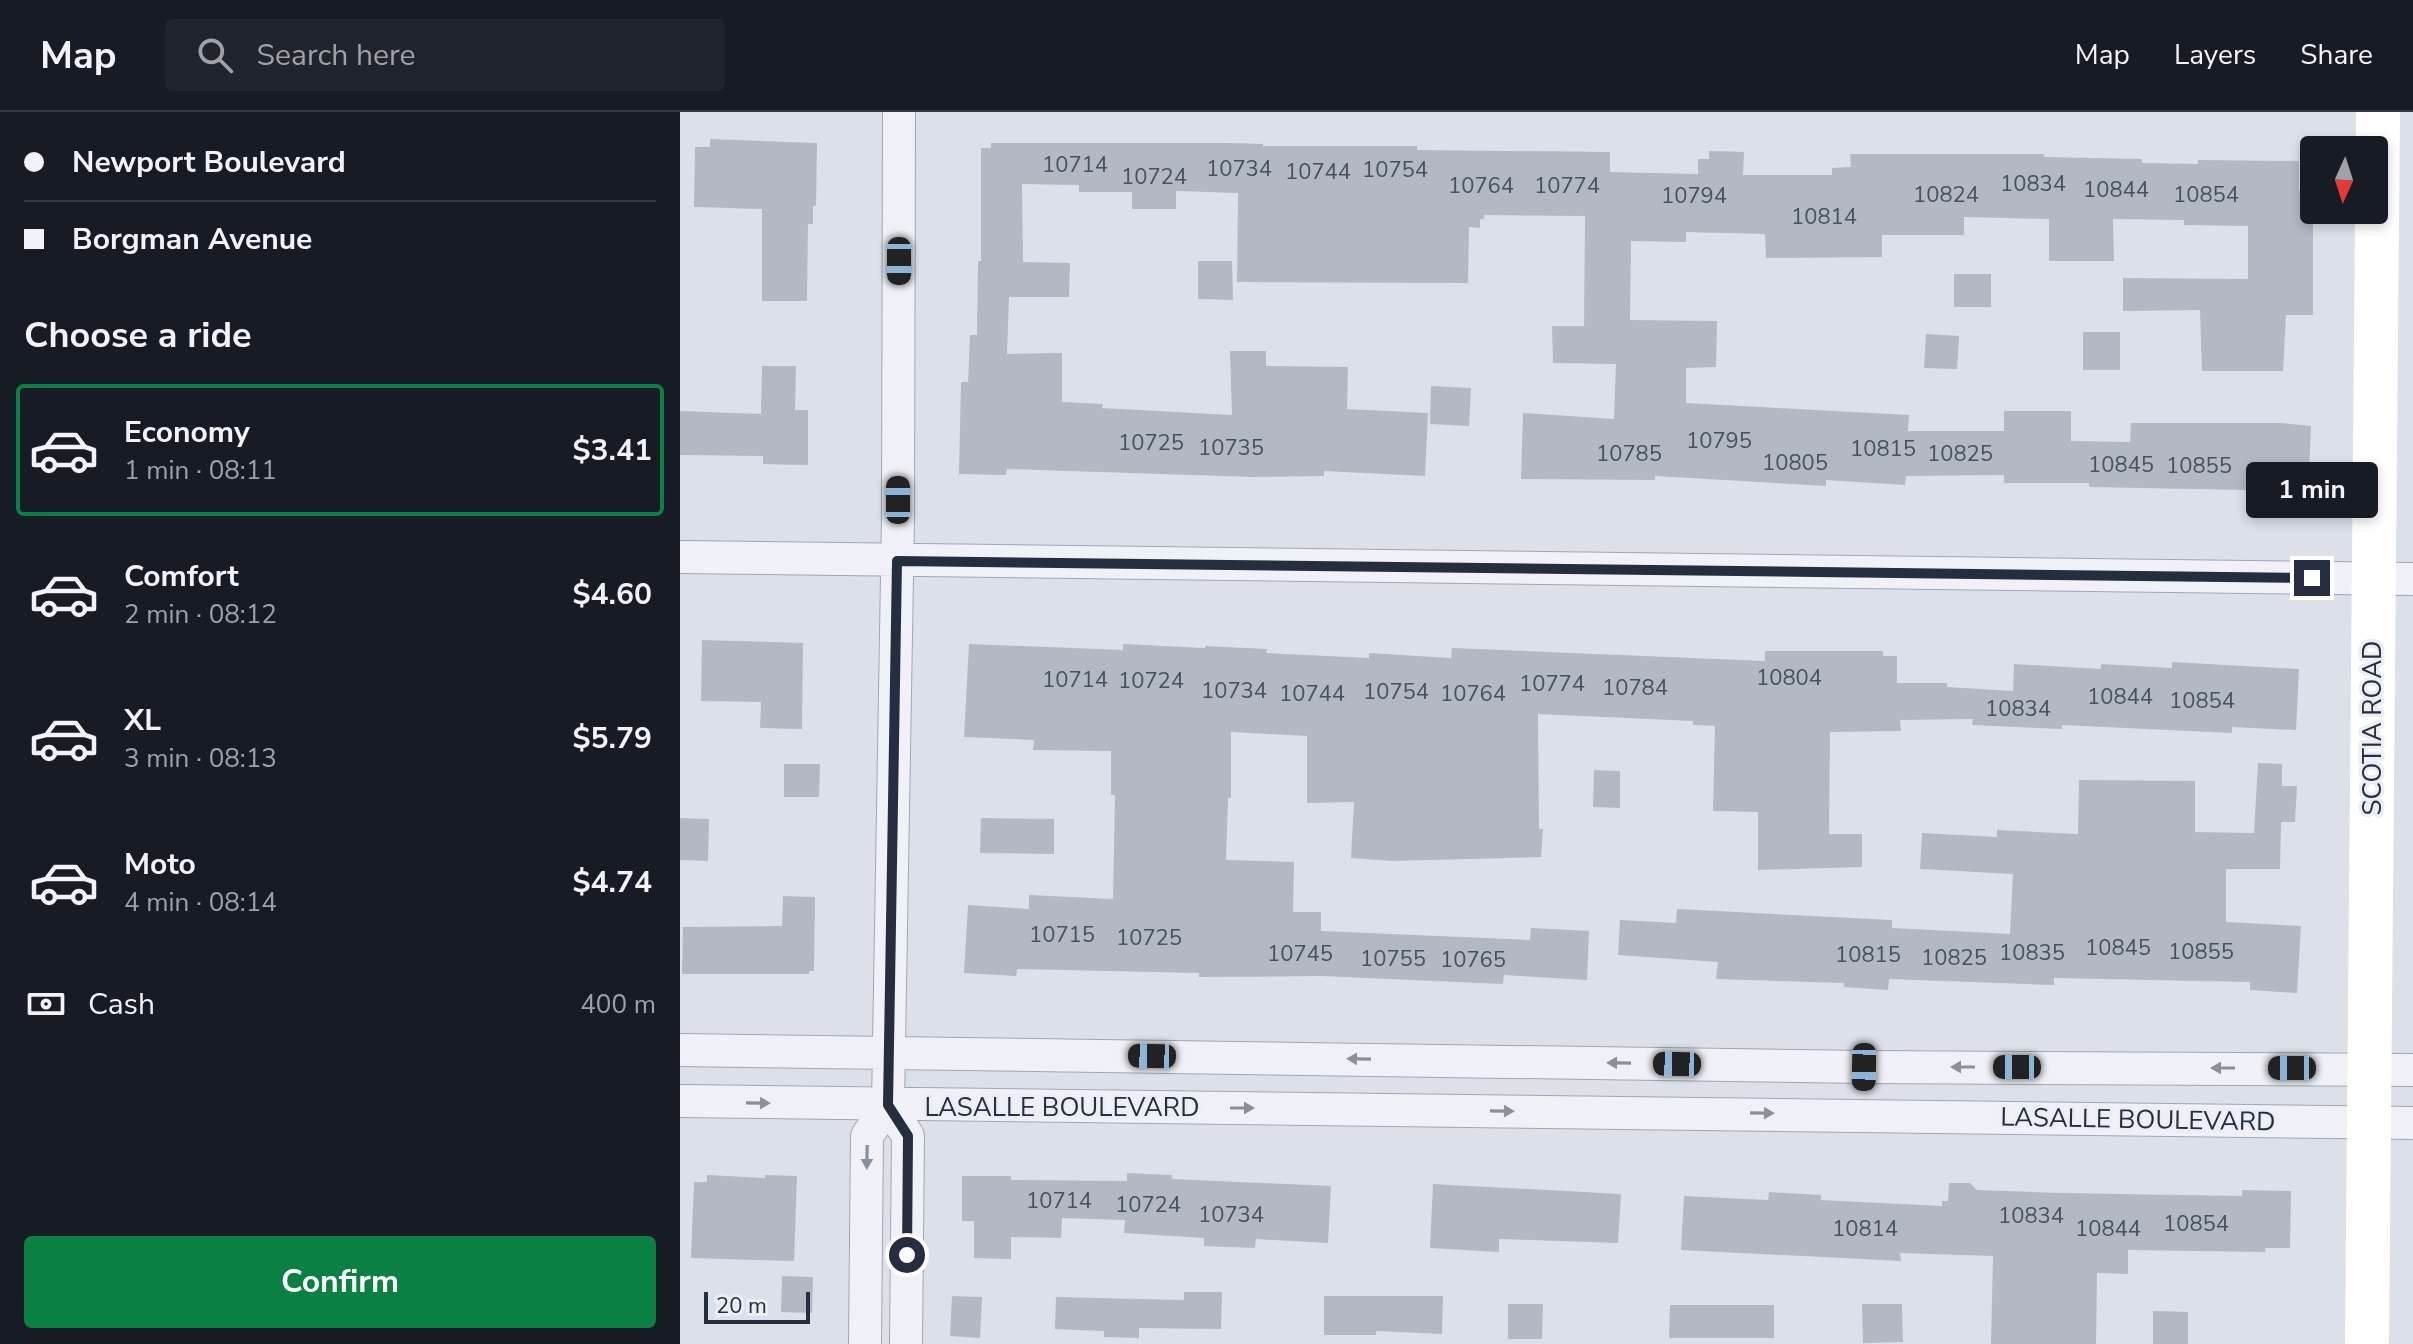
<!DOCTYPE html>
<meta charset="utf-8">
<style>
:root{--surface:#171b24;--page:#20242c;--text:#f1f3f6;--muted:#9ea1a6;--line:#363941;--accent:#0b8043}
body{margin:0;font-family:"Nunito Sans",sans-serif;background:var(--page);color:var(--text);height:100vh;display:flex;flex-direction:column;font-size:30px;white-space:nowrap}
*{box-sizing:border-box;margin:0}
p{font-size:26px;color:var(--muted)}
.icon{flex:none;width:44px;height:44px;fill:none;stroke:currentColor;stroke-width:2;stroke-linecap:round;stroke-linejoin:round}
.map{position:relative;flex:1;overflow:hidden}
.panel{display:flex;flex-direction:column;background:var(--surface);width:680px}
.panel>*{flex:none}
.top-card{display:grid;align-content:center;height:176px;padding:0 24px;background:var(--surface)}
.needle{width:52px;rotate:183deg}
.fabs{position:absolute;left:1620px;top:24px;display:grid;gap:16px}
.fabs a{display:grid;place-items:center;width:88px;height:88px;border-radius:8px;background:var(--surface);box-shadow:0 4px 12px #0003;font-size:40px}
.scale{position:absolute;left:24px;bottom:20px;width:106px;box-sizing:border-box;padding-left:8px;border:4px solid #242e3f;border-top:0;font-size:22px;line-height:28px;white-space:nowrap;color:#242e3f;-webkit-text-stroke:6px #ebeff5;paint-order:stroke}
.end{position:absolute;width:36px;height:36px;margin:-18px;border:10px solid #242e3f;background:#fff;box-shadow:0 0 0 4px #fff}
.from{border-radius:50%}
.bubble{position:absolute;height:56px;border-radius:8px;background:var(--surface);box-shadow:0 4px 12px #0003;font-size:26px;font-weight:700;line-height:56px;text-align:center}
.car{position:absolute;width:24px;height:48px;margin:-24px -12px;border-radius:10px;box-shadow:0 0 6px 2px #0007;background:linear-gradient(#222 24%,#8ab4d8 0 40%,#222 0 76%,#8ab4d8 0 86%,#222 0)}
.top-card b{display:flex;align-items:center;gap:28px;height:76px;font-size:30px}
.top-card b+b{border-top:2px solid var(--line)}
.top-card i{width:20px;height:20px;background:var(--text)}
ul{padding:0;list-style:none}
li{display:flex;align-items:center;gap:24px;height:132px;margin:0 16px 12px;padding:0 8px;border:4px solid transparent;border-radius:8px}
li div{flex:1}
li b{display:block;font-size:30px}
li em{font-style:normal;font-weight:700}
li.selected{border-color:var(--accent)}
li>.icon{width:72px;height:72px;stroke-width:1.5}
h2{padding:0 24px;font-size:36px;line-height:96px}
.pay{display:flex;align-items:center;gap:20px;height:88px;padding:0 24px;font-size:30px}
.pay p{margin-inline-start:auto}
.button{display:flex;gap:16px;margin-top:auto;padding:16px 24px}
.button a{flex:1;height:92px;border-radius:8px;background:var(--accent);color:#fff;font-size:32px;font-weight:700;line-height:92px;text-align:center}
header{display:flex;align-items:center;gap:48px;box-sizing:border-box;height:112px;padding:0 40px;background:var(--surface);border-bottom:2px solid var(--line)}
header strong{font-size:38px}
nav{display:flex;gap:44px;margin-inline-start:auto;font-size:28px}
.search{width:560px;height:72px;background:var(--page);display:flex;align-items:center;gap:20px;box-sizing:border-box;padding:0 28px;border-radius:8px;color:var(--muted);font-size:30px}
main{display:flex;flex:1;min-height:0}
.map>svg:first-child{display:block}
.building{fill:#b2b9c5}
.lines{fill:none;stroke-linecap:round;stroke-linejoin:round}
.street-casing{stroke:#a1a7b2;stroke-width:34}
.street{stroke:#eff1f6;stroke-width:32}
.secondary{stroke:#fff;stroke-width:44}
.oneway{fill:#8a909a}
.route{stroke:#242e3f;stroke-width:10}
.labels{text-anchor:middle;stroke-width:7;stroke-linejoin:round;paint-order:stroke}
.number-label{font-size:22px;fill:#485160}
.street-label{font-size:26px;fill:#242e3f;stroke:#ebeff5}
</style>
<header>
<strong>Map</strong>
<div class="search"><svg class="icon" aria-label="search" viewBox="0 0 24 24"><circle cx="10" cy="10" r="6"/><path d="M15 15l6 6"/></svg>Search here</div>
<nav><a>Map</a><a>Layers</a><a>Share</a></nav>
</header>
<main>
<section class="panel">
<div class="top-card">
<b><i class="from"></i>Newport Boulevard</b>
<b><i></i>Borgman Avenue</b>
</div>
<h2>Choose a ride</h2>
<ul>
<li class="selected"><svg class="icon" aria-label="car" viewBox="0 0 24 24"><path d="M5 17H2v-5l4-1 3-4h7l3 4 3 1v5h-3M9 17h6M6 11h13"/><circle cx="7" cy="17" r="2"/><circle cx="17" cy="17" r="2"/></svg><div><b>Economy</b><p>1 min · 08:11</p></div><em>$3.41</em></li>
<li><svg class="icon" aria-label="car" viewBox="0 0 24 24"><path d="M5 17H2v-5l4-1 3-4h7l3 4 3 1v5h-3M9 17h6M6 11h13"/><circle cx="7" cy="17" r="2"/><circle cx="17" cy="17" r="2"/></svg><div><b>Comfort</b><p>2 min · 08:12</p></div><em>$4.60</em></li>
<li><svg class="icon" aria-label="car" viewBox="0 0 24 24"><path d="M5 17H2v-5l4-1 3-4h7l3 4 3 1v5h-3M9 17h6M6 11h13"/><circle cx="7" cy="17" r="2"/><circle cx="17" cy="17" r="2"/></svg><div><b>XL</b><p>3 min · 08:13</p></div><em>$5.79</em></li>
<li><svg class="icon" aria-label="car" viewBox="0 0 24 24"><path d="M5 17H2v-5l4-1 3-4h7l3 4 3 1v5h-3M9 17h6M6 11h13"/><circle cx="7" cy="17" r="2"/><circle cx="17" cy="17" r="2"/></svg><div><b>Moto</b><p>4 min · 08:14</p></div><em>$4.74</em></li>
</ul>
<div class="pay"><svg class="icon" aria-label="cash" viewBox="0 0 24 24"><path d="M3 7h18v10H3z"/><circle cx="12" cy="12" r="2"/></svg>Cash<p>400 m</p></div>
<div class="button"><a>Confirm</a></div>
</section>
<div class="map">
<svg width="1733" height="1232" viewBox="0 0 1733 1232">
<rect width="100%" height="100%" fill="#dce0e8"/>
<path class="building" d="M30,27l107,4 -1,63h-3v18h-5l-1,77h-45v-92l-68,-2 1,-60h15z
M311,31h238l34,1v2h154v4l193,2v20l88,2v-15h11v-8l35,1 -1,23h89v-7l19,-1 -1,-13h194v3l98,2v4l56,1v-4l101,1v29h14v125h-27l-3,56h-81l-2,-61 -77,1v-33l125,1v-53l-64,-1v-5l-71,-1 1,42h-65v-42l-85,-2v18h-82v22l-116,1 -1,-24 -79,-2v10l-55,-1 -1,79 87,1 -1,46 -30,1v35l223,12 -1,16h96v-20h67v30l59,1 1,-19h149l31,3 -3,69 -61,-5 -158,-3v-4h-85v-8l-98,1 -1,9 -79,-5v6l-171,-10v4l-134,-1 2,-66 91,6 2,-55 -63,-1 -1,-37h32l1,-110 -101,-1v4h-4v9l-11,-1 -1,56 -231,-1 1,-89 -62,-2v18h-44v-17h-53v-7l-57,-1 1,78 47,1 -1,34h-60l-2,57 55,-1v49l41,2 -1,4 130,7 -2,-64h36v15l82,1 -1,42 81,4 -3,63 -101,-5v5l-71,1 -246,-8 -1,6 -47,-1 2,-92h7l2,-47h7l1,-74h3v-113h10z
M518,149h34l1,39 -35,-1z
M1274,162h37v33h-37z
M1403,220h37v38h-37z
M1246,222l33,2 -2,33 -33,-1z
M82,254h34l-1,44h13v55l-45,-1v-8l-83,-1v-44l81,3z
M751,274l40,2 -2,38 -39,-2z
M22,528l101,3 -1,86 -42,-1 1,-26 -60,-1z
M289,532l154,6v-6l82,4v-2l62,3 -1,4 103,5v-5l82,5 1,-10 313,13v-10h118v5h14v27h50v4l66,4 1,-27 87,5v-5l71,4v-6l127,7 -3,61 -64,-3v6l-170,-8v4l-90,-4 1,-6 -73,1 1,11 -71,1 -1,102h33v33l-104,3v-58l-45,-1 2,-85 -22,-1v-4l-155,-7 1,115h4l-2,28 -148,4 -42,-3 3,-56 -47,1v-67l-76,-4v66h-3l-2,62 68,2 -1,50h28v19l209,9 1,-12 58,3 -2,49 -83,-5 -1,9 -182,-8 -122,1v-4l-182,-4 -1,7 -52,-3 4,-68 61,4v-14l84,4 2,-104h-4v-44l-78,-1 1,-10 -70,-3z
M1578,651l24,1v22h15l-2,36h-14l-1,47h-54v53l75,4 -4,67 -47,-3v-8l-196,-4v7l-165,-6 -1,11 -44,-3v-4l-128,-4 2,-17 -100,-7 2,-35 56,3 1,-14 215,11v8l118,6 3,-60 -93,-5 2,-36 75,4v-7l81,4 1,-54 116,1v51l59,1z
M104,652h36l-1,33h-35z
M914,658l26,1v37l-27,-1z
M0,706l29,1 -1,42 -28,-1z
M301,706l73,1v35l-74,-1z
M103,784l32,1 -1,74h-5v3h-127l1,-47 99,-1z
M447,1061l45,2v4l159,7 -3,57 -72,-4 -1,9 -51,-2v-8l-80,-5 1,-13 -63,-2 -1,20 -50,-1v22l-37,-1v-37h-12v-45h49v4l116,1z
M27,1063l58,3v-3l32,1 -3,85 -103,-3 3,-76h13z
M1269,1071h21l7,7 85,3 180,3v-6l49,1 -1,57h-25l1,4 -138,-2v24l-31,-1 -1,71h-105l2,-88 -93,-3 1,8 -220,-11 3,-54 84,4 1,-8 52,3v5l121,6v-5h6z
M753,1072l188,10 -3,49 -119,-4v13l-69,-4z
M102,1164l31,1 -1,36 -31,-1z
M504,1180h38l-1,37 -82,-1v10l-35,-1v-6l-49,-2 1,-32 128,3z
M272,1184l30,1 -2,41 -30,-2z
M644,1184h119l-1,38 -66,-3v4h-52z
M828,1192h35l-1,35h-34z
M1182,1192h40l1,38 -40,1z
M990,1193h104v33h-105z
M1473,1199l35,1v32h-35z"/>
<g class="lines">
<defs>
<path id="street" d="M0,445l1733,22
M0,938l1184,17 549,3
M0,989l1733,22
M208,993l10,-588 1,-405
M185,1232l2,-208 21,-31 20,31 -2,208"/>
</defs>
<use href="#street" class="street-casing"/>
<use href="#street" class="street"/>
<path class="secondary" d="M1687,1232l11,-1232"/>
</g>
<defs><path id="oneway-solid" d="M-6-.8H1V-3.2L6.5 0L1 3.2V.8H-6Z" transform="scale(2)"/></defs>
<g class="oneway">
<use href="#oneway-solid" transform="translate(679 947) rotate(-179)"/>
<use href="#oneway-solid" transform="translate(939 951) rotate(-179)"/>
<use href="#oneway-solid" transform="translate(1283 955) rotate(-180)"/>
<use href="#oneway-solid" transform="translate(1543 956) rotate(-180)"/>
<use href="#oneway-solid" transform="translate(78 991) rotate(1)"/>
<use href="#oneway-solid" transform="translate(562 996)"/>
<use href="#oneway-solid" transform="translate(822 999) rotate(1)"/>
<use href="#oneway-solid" transform="translate(1082 1001) rotate(1)"/>
<use href="#oneway-solid" transform="translate(187 1045) rotate(91)"/>
</g>
<g class="lines">
<path class="route" d="M227,1143l1,-119 -20,-31 9,-544 1415,17"/>
</g>
<g class="labels">
<g class="number-label">
<text x="395" y="60">10714</text>
<text x="559" y="64">10734</text>
<text x="715" y="65">10754</text>
<text x="638" y="67">10744</text>
<text x="474" y="72">10724</text>
<text x="1353" y="79">10834</text>
<text x="801" y="81">10764</text>
<text x="887" y="81">10774</text>
<text x="1436" y="85">10844</text>
<text x="1266" y="90">10824</text>
<text x="1526" y="90">10854</text>
<text x="1014" y="91">10794</text>
<text x="1144" y="112">10814</text>
<text x="1039" y="336">10795</text>
<text x="471" y="338">10725</text>
<text x="551" y="343">10735</text>
<text x="1203" y="344">10815</text>
<text x="949" y="349">10785</text>
<text x="1280" y="349">10825</text>
<text x="1115" y="358">10805</text>
<text x="1441" y="360">10845</text>
<text x="1519" y="361">10855</text>
<text x="1109" y="573">10804</text>
<text x="395" y="575">10714</text>
<text x="471" y="576">10724</text>
<text x="872" y="579">10774</text>
<text x="955" y="583">10784</text>
<text x="554" y="586">10734</text>
<text x="716" y="587">10754</text>
<text x="632" y="589">10744</text>
<text x="793" y="589">10764</text>
<text x="1440" y="592">10844</text>
<text x="1522" y="596">10854</text>
<text x="1338" y="604">10834</text>
<text x="382" y="830">10715</text>
<text x="469" y="833">10725</text>
<text x="1438" y="843">10845</text>
<text x="1521" y="847">10855</text>
<text x="1352" y="848">10835</text>
<text x="620" y="849">10745</text>
<text x="1188" y="850">10815</text>
<text x="1274" y="853">10825</text>
<text x="713" y="854">10755</text>
<text x="793" y="855">10765</text>
<text x="379" y="1096">10714</text>
<text x="468" y="1100">10724</text>
<text x="551" y="1110">10734</text>
<text x="1351" y="1111">10834</text>
<text x="1516" y="1119">10854</text>
<text x="1185" y="1124">10814</text>
<text x="1428" y="1124">10844</text>
</g>
<g class="street-label">
<text transform="translate(1692 616) rotate(-90)" y="9">SCOTIA ROAD</text>
<text x="382" y="1004">LASALLE BOULEVARD</text>
<text transform="translate(1458 1007) rotate(1)" y="9">LASALLE BOULEVARD</text>
</g>
</g>
</svg>
<div class="fabs">
<a><svg class="needle" viewBox="-14 -14 28 28"><path d="M0-13l5 13h-10z" fill="#e53935"/><path d="M0 13l5-13h-10z" fill="#9ea1a6"/></svg></a>
</div>
<div class="scale">20 m</div>
<i class="end from" style="left:227px;top:1143px"></i>
<i class="end" style="left:1632px;top:466px"></i>
<div class="bubble" style="left:1566px;top:350px;width:132px">1 min</div>
<i class="car" style="left:219px;top:149px;rotate:180deg"></i>
<i class="car" style="left:218px;top:388px;rotate:0deg"></i>
<i class="car" style="left:472px;top:944px;rotate:271deg"></i>
<i class="car" style="left:997px;top:952px;rotate:271deg"></i>
<i class="car" style="left:1184px;top:955px;rotate:181deg"></i>
<i class="car" style="left:1337px;top:955px;rotate:270deg"></i>
<i class="car" style="left:1612px;top:956px;rotate:270deg"></i>
</div>
</main>
